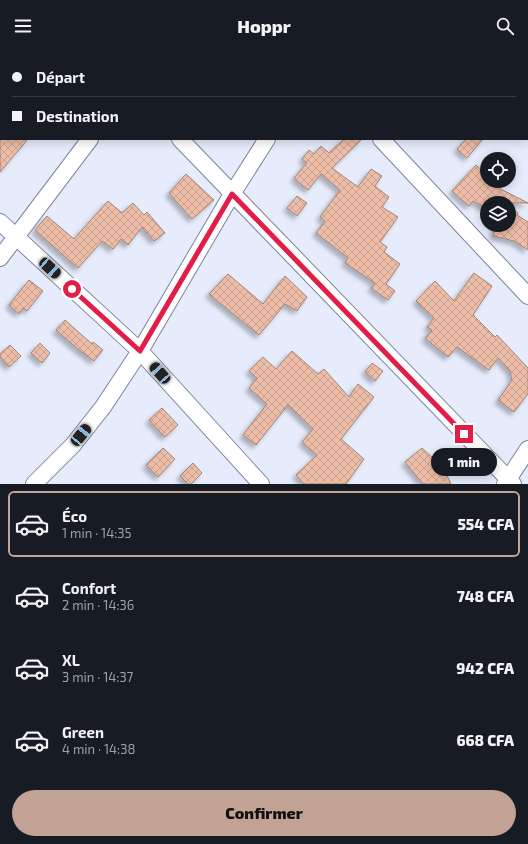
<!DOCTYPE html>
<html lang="fr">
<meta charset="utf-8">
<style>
:root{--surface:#171b24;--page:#242831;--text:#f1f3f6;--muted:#9ea1a6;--line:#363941;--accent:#c1a294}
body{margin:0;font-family:"Exo 2",sans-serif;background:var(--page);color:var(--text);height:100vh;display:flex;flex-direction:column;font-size:15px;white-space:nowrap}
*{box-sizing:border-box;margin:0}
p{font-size:13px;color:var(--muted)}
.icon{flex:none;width:22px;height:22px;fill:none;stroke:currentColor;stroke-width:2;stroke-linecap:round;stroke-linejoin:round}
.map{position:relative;height:432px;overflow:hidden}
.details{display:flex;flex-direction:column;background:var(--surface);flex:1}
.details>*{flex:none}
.top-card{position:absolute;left:0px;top:0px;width:528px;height:88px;box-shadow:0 2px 10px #0003;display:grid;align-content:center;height:88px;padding:0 12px;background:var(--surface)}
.tools{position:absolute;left:480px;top:100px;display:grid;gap:8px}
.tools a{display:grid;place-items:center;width:36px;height:36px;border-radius:50%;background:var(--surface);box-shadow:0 2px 10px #0003;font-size:20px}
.end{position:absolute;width:18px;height:18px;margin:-9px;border:5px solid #e11d48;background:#fff;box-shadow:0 0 0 2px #fff}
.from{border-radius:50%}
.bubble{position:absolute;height:28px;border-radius:14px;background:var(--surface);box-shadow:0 2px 10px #0003;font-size:13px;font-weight:800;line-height:28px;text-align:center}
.car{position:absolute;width:12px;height:24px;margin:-12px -6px;border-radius:5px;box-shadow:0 0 3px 1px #0007;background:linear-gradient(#222 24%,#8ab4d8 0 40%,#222 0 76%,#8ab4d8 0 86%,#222 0)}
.top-card b{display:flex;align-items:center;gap:14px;height:38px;font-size:15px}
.top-card b+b{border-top:1px solid var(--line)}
.top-card i{width:10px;height:10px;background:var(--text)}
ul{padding:7px 0 0;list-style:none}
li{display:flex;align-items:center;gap:12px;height:66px;margin:0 8px 6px;padding:0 4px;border:2px solid transparent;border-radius:6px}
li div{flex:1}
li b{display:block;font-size:15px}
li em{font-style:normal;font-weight:800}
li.on{border-color:var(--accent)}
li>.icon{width:36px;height:36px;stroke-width:1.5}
.cta{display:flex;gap:8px;margin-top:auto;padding:8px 12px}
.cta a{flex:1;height:46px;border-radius:24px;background:var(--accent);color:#111;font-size:16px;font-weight:800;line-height:46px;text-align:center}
header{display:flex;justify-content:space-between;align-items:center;height:52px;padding:0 12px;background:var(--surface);font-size:18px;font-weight:800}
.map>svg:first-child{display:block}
.building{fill:url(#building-cross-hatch);stroke:#9f8478;filter:url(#shadow)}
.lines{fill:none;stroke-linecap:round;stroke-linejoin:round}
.street-casing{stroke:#7c839b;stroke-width:18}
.street{stroke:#fff;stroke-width:16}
.route{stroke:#e11d48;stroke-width:5}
</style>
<header><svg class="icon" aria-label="menu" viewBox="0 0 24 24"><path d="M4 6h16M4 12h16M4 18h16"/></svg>Hoppr<svg class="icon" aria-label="search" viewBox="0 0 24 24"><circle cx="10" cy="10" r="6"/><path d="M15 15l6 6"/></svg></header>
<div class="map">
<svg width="528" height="432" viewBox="0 0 528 432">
<defs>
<pattern id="building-cross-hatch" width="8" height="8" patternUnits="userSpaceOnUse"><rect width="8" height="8" fill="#edbda7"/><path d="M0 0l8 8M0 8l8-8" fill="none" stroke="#cba290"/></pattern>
<filter id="shadow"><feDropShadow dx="-3.5" dy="3.5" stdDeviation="2" flood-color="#0004"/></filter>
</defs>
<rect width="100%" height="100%" fill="#e7ecfc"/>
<path class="building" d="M0,87h28l-28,33z
M344,87h18l-30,29 26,19 13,-18 11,7 -7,10 14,11 -7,10 16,10 -18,25 7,5 -3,5 16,12 -14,20 9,7 -7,9 -17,-12 4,-5 -30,-20 3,-5 -32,-25 9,-12 -5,-4 20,-27 -19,-16 -13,16 -14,-12 13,-15 -5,-4 7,-9 5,4 7,-8 8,7z
M466,87h17l-16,19 -10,-9z
M476,113l11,10v7l41,21h-41v6l-14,-8 -4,5 -17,-15z
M186,122l28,26 -22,19 -23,-26z
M297,144l10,7 -10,13 -10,-8z
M108,149l14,12 11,-10 11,12 3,-3 18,21 -11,8 -12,-14 -14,18 -7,-6 -8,10 -11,-8 -24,27 -43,-38 12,-14 27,23z
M509,153l9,8 -1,2 11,7v28l-14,-9 -21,-5 3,-11h13z
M474,221l18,13 -19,29 22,22 2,-2 31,33v26l-14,18 -16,-12 14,-20 -2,-9 -12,-13 -9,12 -32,-23 -9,10 -23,-19 7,-8 -5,-3 7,-9 -18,-17 19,-20 19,20z
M228,222l35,30 22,-28 22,21 -10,14 -12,-7 -26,31 -50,-41z
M29,228l14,11 -16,20 -4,-3 -4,6 -10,-9z
M65,268l27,24 1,-2 10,8 -9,11 -16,-12 -22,-19z
M40,291l10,10 -8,10 -11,-10z
M10,293l11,11 -12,11 -9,-10v-3z
M292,299l26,23 6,-5 25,28 9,-13 16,13 -33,42 23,20 -18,25h-42l-8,-9 21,-20 -15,-13 11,-13 -25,-24 -32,40 -13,-10 24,-31 -18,-16 8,-10 -8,-7 14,-14 13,12z
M372,311l11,8 -8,10 -10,-9z
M162,356l16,17 -13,12 -16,-17z
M163,396l12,11 -17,18 -12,-12z
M422,396l21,19 8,17h-28l-18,-22z
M193,411l9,10 -11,11h-3l-8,-8z"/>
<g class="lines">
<defs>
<path id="street" d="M98,0l1,1
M477,0l1,1
M158,1l1,-1
M323,1l1,-1
M527,57h1
M180,87l333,345
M381,87l147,157
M0,170l140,129 121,133
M0,206l90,-119
M34,432l39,-39 30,-38 37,-56 92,-157 35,-55
M505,432l23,-35"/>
</defs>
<use href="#street" class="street-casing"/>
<use href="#street" class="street"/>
</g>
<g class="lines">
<path class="route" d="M72,237l68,62 92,-157 232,240"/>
</g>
</svg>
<div class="tools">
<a><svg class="icon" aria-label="locate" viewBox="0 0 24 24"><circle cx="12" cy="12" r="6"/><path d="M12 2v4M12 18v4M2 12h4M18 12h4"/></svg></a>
<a><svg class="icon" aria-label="layers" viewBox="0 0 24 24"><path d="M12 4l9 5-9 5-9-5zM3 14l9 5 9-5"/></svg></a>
</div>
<i class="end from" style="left:72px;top:237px"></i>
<i class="end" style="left:464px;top:382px"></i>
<div class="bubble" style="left:431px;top:396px;width:66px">1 min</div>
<i class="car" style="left:50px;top:216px;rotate:132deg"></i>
<i class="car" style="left:160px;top:321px;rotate:318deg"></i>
<i class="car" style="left:81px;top:383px;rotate:39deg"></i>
<div class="top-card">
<b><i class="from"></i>Départ</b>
<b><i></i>Destination</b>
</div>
</div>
<section class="details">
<ul>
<li class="on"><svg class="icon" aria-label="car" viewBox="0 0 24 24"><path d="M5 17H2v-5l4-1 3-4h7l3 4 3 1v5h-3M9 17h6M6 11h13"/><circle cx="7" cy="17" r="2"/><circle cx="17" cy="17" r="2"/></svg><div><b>Éco</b><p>1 min · 14:35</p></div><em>554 CFA</em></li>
<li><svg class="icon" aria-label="car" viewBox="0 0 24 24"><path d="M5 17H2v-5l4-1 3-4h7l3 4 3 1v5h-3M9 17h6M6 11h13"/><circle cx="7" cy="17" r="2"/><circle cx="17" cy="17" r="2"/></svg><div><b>Confort</b><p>2 min · 14:36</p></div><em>748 CFA</em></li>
<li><svg class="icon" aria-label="car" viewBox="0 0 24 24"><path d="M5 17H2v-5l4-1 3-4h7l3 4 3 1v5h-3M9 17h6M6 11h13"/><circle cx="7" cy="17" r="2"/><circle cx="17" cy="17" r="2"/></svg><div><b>XL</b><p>3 min · 14:37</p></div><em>942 CFA</em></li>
<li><svg class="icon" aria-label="car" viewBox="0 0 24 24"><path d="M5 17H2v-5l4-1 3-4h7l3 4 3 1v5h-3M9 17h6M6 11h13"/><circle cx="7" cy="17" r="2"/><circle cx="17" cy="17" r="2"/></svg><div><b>Green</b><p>4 min · 14:38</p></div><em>668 CFA</em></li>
</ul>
<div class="cta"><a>Confirmer</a></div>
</section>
